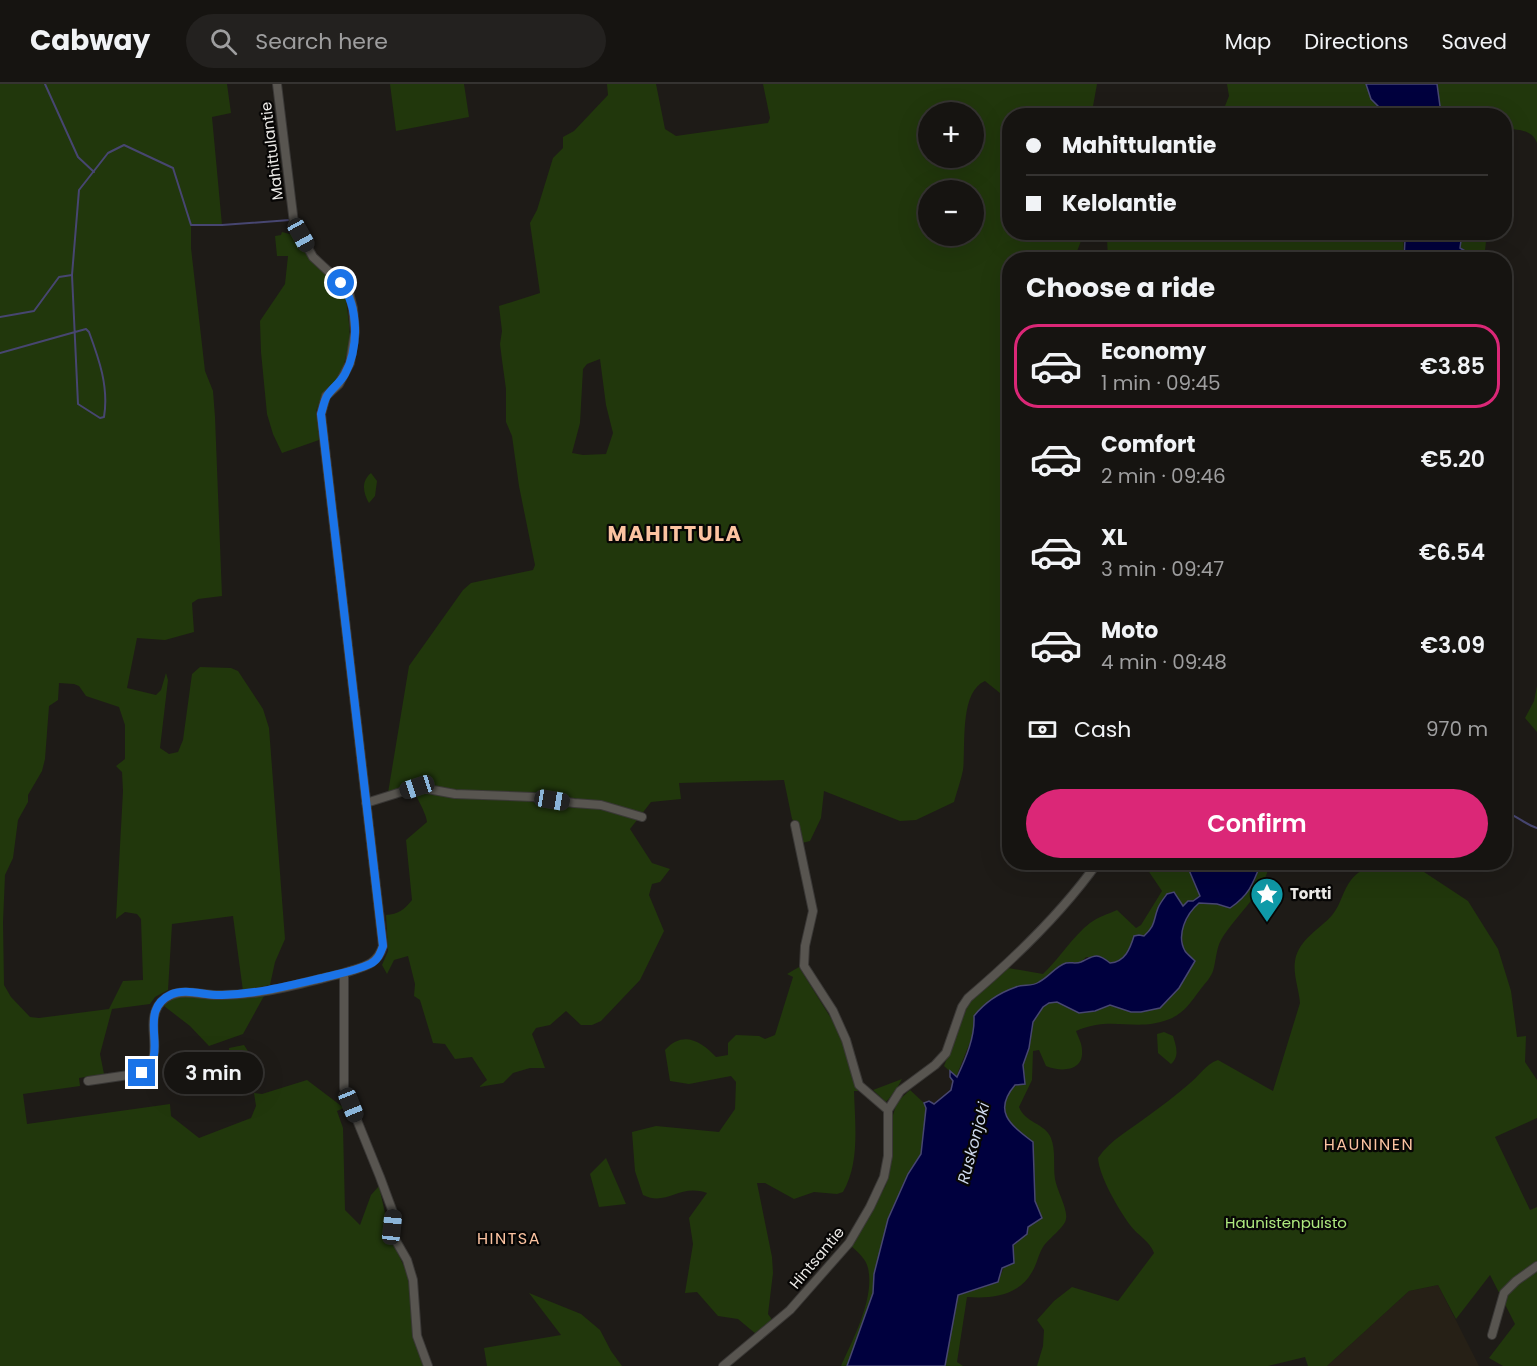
<!DOCTYPE html>
<meta charset="utf-8">
<style>
:root{--surface:#161411;--page:#23211f;--text:#f1f3f6;--muted:#9e9e9f;--line:#353331;--accent:#db2777}
body{margin:0;font-family:Poppins,sans-serif;background:var(--page);color:var(--text);height:100vh;display:flex;flex-direction:column;font-size:22px;white-space:nowrap}
*{box-sizing:border-box;margin:0}
p{font-size:20px;color:var(--muted)}
.icon{flex:none;width:33px;height:33px;fill:none;stroke:currentColor;stroke-width:2;stroke-linecap:round;stroke-linejoin:round}
.map{position:relative;flex:1;overflow:hidden}
.sheet{position:absolute;left:1002px;top:168px;width:510px;height:618px;display:flex;flex-direction:column;background:var(--surface);border-radius:24px;box-shadow:0 6px 24px #0002,0 0 0 2px var(--line)}
.sheet>*{flex:none}
.guide{position:absolute;left:1002px;top:24px;width:510px;height:132px;border-radius:24px;box-shadow:0 6px 24px #0002,0 0 0 2px var(--line);display:grid;align-content:center;height:132px;padding:0 24px;background:var(--surface)}
.buttons{position:absolute;left:918px;top:18px;display:grid;gap:12px}
.buttons a{display:grid;place-items:center;width:66px;height:66px;border-radius:50%;background:var(--surface);box-shadow:0 6px 24px #0002,0 0 0 2px var(--line);font-size:30px}
.end{position:absolute;width:27px;height:27px;margin:-14px;border:8px solid #1a73e8;background:#fff;box-shadow:0 0 0 3px #fff}
.from{border-radius:50%}
.bubble{position:absolute;height:42px;border-radius:21px;background:var(--surface);box-shadow:0 6px 24px #0002,0 0 0 2px var(--line);font-size:20px;font-weight:600;line-height:42px;text-align:center}
.car{position:absolute;width:18px;height:36px;margin:-18px -9px;border-radius:8px;box-shadow:0 0 4px 2px #0007;background:linear-gradient(#222 24%,#8ab4d8 0 40%,#222 0 76%,#8ab4d8 0 86%,#222 0)}
.guide b{display:flex;align-items:center;gap:21px;height:57px;font-size:22px}
.guide b+b{border-top:2px solid var(--line)}
.guide i{width:15px;height:15px;background:var(--text)}
ul{padding:0;list-style:none}
li{display:flex;align-items:center;gap:18px;height:84px;margin:0 12px 9px;padding:0 12px;border:3px solid transparent;border-radius:24px}
li div{flex:1}
li b{display:block;font-size:22px}
li em{font-style:normal;font-weight:600}
li.on{border-color:var(--accent)}
li>.icon{width:54px;height:54px;stroke-width:1.5}
h2{padding:0 24px;font-size:27px;line-height:72px}
.pay{display:flex;align-items:center;gap:15px;height:66px;padding:0 24px;font-size:22px}
.pay p{margin-inline-start:auto}
.cta{display:flex;gap:12px;margin-top:auto;padding:12px 24px}
.cta a{flex:1;height:69px;border-radius:36px;background:var(--accent);color:#fff;font-size:24px;font-weight:600;line-height:69px;text-align:center}
header{display:flex;align-items:center;gap:36px;box-sizing:border-box;height:84px;padding:0 30px;background:var(--surface);border-bottom:2px solid var(--line)}
header strong{font-size:28px}
nav{display:flex;gap:33px;margin-inline-start:auto;font-size:21px}
.search{width:420px;height:54px;background:var(--page);display:flex;align-items:center;gap:15px;box-sizing:border-box;padding:0 21px;border-radius:33px;color:var(--muted);font-size:22px}
.map>svg:first-child{display:block}
.built{fill:#262016}
.green{fill:#21370c;fill-rule:evenodd}
.water{fill:#00003e;stroke:#474671;stroke-width:1.5}
.lines{fill:none;stroke-linecap:round;stroke-linejoin:round}
.stream{stroke:#474671;stroke-width:2}
.street-casing{stroke:#3a3836;stroke-width:10}
.street{stroke:#585550;stroke-width:8}
.route{stroke:#1a73e8;stroke-width:8}
.labels{text-anchor:middle;stroke-width:4.5;stroke-linejoin:round;paint-order:stroke}
.street-label{font-size:15px;fill:#eceae7;stroke:#070605}
.poi-label{font-size:15px;font-weight:bold;fill:#eceae7;stroke:#070605;text-anchor:start}
.park-label{font-size:15px;fill:#aee97f;stroke:#070605}
.water-label{font-size:16px;font-style:italic;fill:#cdd8ec;stroke:#070605}
.neighbourhood-label{font-size:16px;letter-spacing:1.5px;fill:#fcc3a1;stroke:#070605}
.district-label{font-size:21px;font-weight:bold;letter-spacing:1.5px;fill:#fcc3a1;stroke:#070605}
</style>
<header>
<strong>Cabway</strong>
<div class="search"><svg class="icon" aria-label="search" viewBox="0 0 24 24"><circle cx="10" cy="10" r="6"/><path d="M15 15l6 6"/></svg>Search here</div>
<nav><a>Map</a><a>Directions</a><a>Saved</a></nav>
</header>
<div class="map">
<svg width="1537" height="1282" viewBox="0 0 1537 1282">
<rect width="100%" height="100%" fill="#1e1b17"/>
<path class="built" d="M1438,1201l41,81h-152l82,-75z"/>
<path class="green" d="M0,0h227l4,29 -19,4 10,108h-31v23l14,123 8,20 2,26 7,179 -24,3 -6,4 2,29 -29,8 -28,-2 -10,50 29,7 5,-5 5,-17 2,7 -8,68 9,6 9,-2 5,-12 9,-66 8,-7 31,1 7,3 25,38 6,19 16,211 -10,23 -5,23 -27,6 -10,-75 -61,8 -4,66 -13,7 -5,7 -38,5 -12,45 4,20 -25,4 1,8 -57,8 4,30 143,-20 1,12 28,22 52,-20 5,-12 -2,-13 8,1 45,-14 37,28 -7,3 6,17 2,82 15,15 11,-30 8,-9 11,50 17,37 4,14v31l4,22 8,26h-423zM59,599l15,1 5,2 7,10 33,11 6,18v34l-9,7 6,6 1,19 -7,128 9,-7 12,2 4,5 2,61 -20,1 -14,28 -70,9 -9,-1 -19,-20 -7,-12 -1,-63 2,-47 8,-17 5,-38 10,-18v-7l14,-24 3,-12 4,-53 9,-6z
M390,0h74l5,33 -73,14z
M607,0h49l9,45 11,7 92,-13 2,-5 -7,-34h334l-4,22 -8,9 -75,1v116l392,1c3,9 0,17 2,26h-296l-1,-21 -3,-2 -23,5 -7,18 -64,1 -1,437 -9,-4 -15,-12c-26,11 -19,65 -22,89 -2,10 -6,21 -9,32l-38,18 -16,1 -76,-30 -3,27 -11,23 -8,2 -5,-19 -5,-5 -8,-39 -105,3 2,16 -30,3 -21,27 22,34 18,6 -10,13 -8,2 -3,11 15,36 -24,49 -39,41 -9,4h-11l-15,-14 -16,14 -14,3 -4,6 13,34h-15l-17,5 -10,10 -24,4 8,-7 -15,-23 -17,2 -10,-15 -12,-1 -13,-43 -6,-4 1,-12 -7,-28 -14,4 -7,14 -5,-9 6,-14 -2,-36c12,-1 18,-5 26,-15l-6,-60 21,-18c0,-6 -10,-26 -14,-30l-25,1 21,-127 54,-76 8,-7 62,-13 2,-5 -16,-79 -7,-50 -6,-14v-33l-4,-29 -2,-16 2,-13 -3,-25 41,-13 -10,-70 7,-13 16,-52 10,-10v-11l11,-6 34,-36zM928,28h46v46h-46zM928,106h46v46h-46zM600,275l6,46 7,28 -7,21 -23,1 -11,-2 8,-30 3,-54 4,-5z
M1227,0h140l20,31 -166,1 8,-20z
M1437,0h100v59c-5,-14 -20,-13 -32,-15l-1,-12 -57,-1 -1,-3 -6,-6z
M282,148l15,4 16,25 28,27 5,11 3,25 1,16 -8,32 -22,29 -4,10 3,29 -37,13 -9,-19 -6,-20 -6,-62 -1,-31 25,-37 3,-28h-11l-2,-20 6,-1z
M1462,149h25l-3,26h-16l-8,-11z
M371,389l6,8 -2,15 -6,7c-6,-10 -8,-22 2,-30z
M1537,602v46l-12,-14 9,-17z
M1386,778l27,1 8,7 47,31 30,48 13,42 6,46 9,-1 -1,26 12,18v38l-42,19 35,73 7,-3v159h-34l-14,-8 26,-34 -25,-49 -34,44 -18,-34 -29,6 -82,75h-19l-3,-9 -37,9h-231l6,-20 1,-16 -7,-10 17,-19 18,-14 46,14 36,-48c-4,-12 -17,-18 -24,-28 -11,-15 -31,-49 -32,-67 13,-19 32,-28 50,-42 14,-10 28,-21 41,-32 10,-8 17,-20 29,-24l55,31 27,-88c-1,-14 -7,-28 -5,-42 4,-23 25,-31 38,-47 8,-10 10,-24 18,-34 5,-7 15,-12 22,-17l10,1z
M1143,779h43l14,33 -17,10 -25,1c-2,13 -4,20 -14,29h-10c-4,13 -9,26 -24,27l-6,-5 -18,-1 -6,6h-14l-6,4 -20,15 -7,3 -15,1 -44,30 1,14 -19,47 -12,-11 23,-59 10,-14 31,-25 35,6c17,-16 29,-37 47,-51 8,-6 18,-9 27,-13l19,18 5,-3 21,-34z
M1261,779h9c-7,32 -32,49 -49,77 -5,9 -5,21 -8,31 -3,8 -8,12 -13,19 -10,13 -16,24 -33,30 -33,12 -56,-5 -91,11 2,6 6,12 6,19 2,22 -21,22 -36,16l-7,-16 -6,1 -1,29 -13,27c6,16 26,16 32,31 5,13 2,28 4,41 2,12 13,30 11,40 -1,8 -17,19 -23,28 -5,8 -6,17 -11,25 -13,24 -41,27 -65,25l-10,65 6,4h-18l13,-71 40,-13 15,-37 14,-11 8,-33 -2,-59c-7,-5 -17,-11 -22,-18 -11,-17 -8,-37 14,-41l-2,-18 6,-17 4,-26 9,-15 7,-4 8,-1 22,11 16,-2 15,-6 21,7 53,-61 -3,-20 12,-23 6,-5 18,1 13,3 24,-25z
M799,883l40,64 20,60h-5c1,33 6,72 -11,101l-6,2 -23,-2 -20,7 -29,-16h-8l15,74 1,16 -5,41 5,7 -17,13 -18,-15 -20,-3 -21,-24 -12,1 8,-49 -4,-26 18,-25c-28,-10 -40,14 -64,2l-8,-24 -3,-39 24,-6 63,6 16,-23 1,-27 -5,-6 -42,8 -19,-3 -5,-31c18,-20 36,-9 51,7l12,-2v-12l8,-8 23,1 6,3 10,-4 18,-58 -6,-3z
M179,911l43,4 42,-3 -21,38 -34,12 -19,-20 -26,-20 7,-8z
M1164,948l9,4c3,10 7,20 -2,28l-13,-11 -1,-19z
M244,961l7,11 -21,8 -1,-16z
M902,995l-6,11 -10,12 -13,-12z
M910,1006l14,13 2,5 -5,46 -13,20 -20,45 -14,55 -1,19 -26,73h-6c12,-27 34,-68 27,-98 -2,-9 -10,-16 -17,-22l35,-61 7,-70 4,-13z
M606,1074l20,46 -27,3 -9,-33z
M529,1209l52,21 19,16 11,21 11,15h-135l-3,-18 77,-13z"/>
<path class="water" d="M1366,0h71l3,22 7,6v3h-60l-16,-16z
M1402,149h60l-2,15 7,4 1,7h-64l1,-19z
M1186,779h75c-8,21 -12,32 -31,45l-13,-4 -18,-1c-13,11 -23,32 -14,48 2,3 7,7 10,10l-16,27 -19,20 -19,4h-10l-21,-7 -15,6 -16,2 -22,-11 -8,1 -6,4 -10,15 -4,26 -6,17 2,19 -10,1c-23,27 -4,40 18,57l2,59 7,17 -14,9 -1,7 -14,11 1,18 -12,5 -4,14 -40,13 -13,71h-98l26,-73 1,-19 14,-55 20,-45 13,-20 5,-46 -2,-5 5,-2 5,3 17,-14 2,-9 -3,-4v-6l7,6c9,-19 18,-40 17,-61 11,-14 25,-23 42,-29 8,-3 16,0 23,-5 10,-5 17,-16 27,-19 5,-1 10,1 15,-1 13,-6 15,-10 29,1 15,-1 20,-14 24,-27l5,-1 5,1c12,-11 9,-15 14,-28 2,-5 6,-10 9,-14l7,-2 9,14 5,-5h5l7,-5z"/>
<g class="lines">
<path class="stream" d="M45,0l33,73 16,15
M0,233l34,-6 25,-34 13,-2
M0,269l75,-21 11,-3 3,3c10,27 20,55 15,85l-4,1 -22,-14 -6,-129 7,-85 29,-37 16,-8 49,23 18,57h31l68,-5
M1504,728c13,3 20,12 33,16"/>
<defs>
<path id="street" d="M277,0l17,139 19,34 28,26 8,10 4,15 2,24 -5,31 -11,21 -13,12 -5,18 62,532c-6,20 -21,21 -39,27v115l36,89 14,38 -2,12 4,14 11,19 6,20 4,56 11,30
M366,719l51,-16 38,7 78,3 41,6 27,2 41,12
M795,741l18,86 -8,35 -1,20 29,45 13,29 13,45 29,25
M88,997l54,-8c26,-16 0,-50 19,-71 15,-16 37,-7 56,-7 44,1 86,-12 127,-22
M1492,1251l12,-42 12,-12 21,-15
M723,1282l67,-56 59,-67 21,-36 14,-30 4,-21v-46l12,-19 35,-26 11,-12 16,-46 6,-9c47,-40 94,-85 130,-136"/>
</defs>
<use href="#street" class="street-casing"/>
<use href="#street" class="street"/>
</g>
<g class="lines">
<path class="route" d="M142,989c30,-19 -8,-62 30,-79 14,-6 35,2 50,1 35,-1 66,-9 100,-17 15,-4 33,-7 48,-14 8,-4 10,-10 13,-18l-62,-532c2,-6 3,-13 6,-18 5,-8 13,-13 18,-22 14,-26 14,-67 -4,-91"/>
</g>
<defs>
<symbol id="sight-pin" viewBox="-11 -11 22 30"><path d="M0 17L-7.5 6A9.5 9.5 0 1 1 7.5 6Z" fill="#0f9aa8" stroke="#070605"/><path d="M0-6L1.8-2.2L6-1.7L2.9 1.2L3.7 5.4L0 3.3L-3.7 5.4L-2.9 1.2L-6-1.7L-1.8-2.2Z" fill="#fff"/></symbol>
</defs>
<g fill-rule="evenodd">
<use href="#sight-pin" x="1248" y="791" width="38" height="52"/>
</g>
<g class="labels">
<g class="street-label">
<text transform="translate(272 67) rotate(-97)" y="5">Mahittulantie</text>
<text transform="translate(817 1174) rotate(-50)" y="5">Hintsantie</text>
</g>
<g class="poi-label">
<text x="1290" y="815">Tortti</text>
</g>
<g class="park-label">
<text x="1286" y="1144">Haunistenpuisto</text>
</g>
<g class="water-label">
<text transform="translate(973 1059) rotate(-75)" y="6">Ruskonjoki</text>
</g>
<g class="neighbourhood-label">
<text x="1369" y="1066">HAUNINEN</text>
<text x="509" y="1160">HINTSA</text>
</g>
<g class="district-label">
<text x="675" y="457">MAHITTULA</text>
</g>
</g>
</svg>
<div class="buttons">
<a>+</a>
<a>−</a>
</div>
<i class="end from" style="left:341px;top:199px"></i>
<i class="end" style="left:142px;top:989px"></i>
<div class="bubble" style="left:164px;top:968px;width:99px">3 min</div>
<i class="car" style="left:301px;top:151px;rotate:151deg"></i>
<i class="car" style="left:417px;top:703px;rotate:252deg"></i>
<i class="car" style="left:552px;top:716px;rotate:99deg"></i>
<i class="car" style="left:351px;top:1021px;rotate:158deg"></i>
<i class="car" style="left:392px;top:1143px;rotate:6deg"></i>
<div class="guide">
<b><i class="from"></i>Mahittulantie</b>
<b><i></i>Kelolantie</b>
</div>
<section class="sheet">
<h2>Choose a ride</h2>
<ul>
<li class="on"><svg class="icon" aria-label="car" viewBox="0 0 24 24"><path d="M5 17H2v-5l4-1 3-4h7l3 4 3 1v5h-3M9 17h6M6 11h13"/><circle cx="7" cy="17" r="2"/><circle cx="17" cy="17" r="2"/></svg><div><b>Economy</b><p>1 min · 09:45</p></div><em>€3.85</em></li>
<li><svg class="icon" aria-label="car" viewBox="0 0 24 24"><path d="M5 17H2v-5l4-1 3-4h7l3 4 3 1v5h-3M9 17h6M6 11h13"/><circle cx="7" cy="17" r="2"/><circle cx="17" cy="17" r="2"/></svg><div><b>Comfort</b><p>2 min · 09:46</p></div><em>€5.20</em></li>
<li><svg class="icon" aria-label="car" viewBox="0 0 24 24"><path d="M5 17H2v-5l4-1 3-4h7l3 4 3 1v5h-3M9 17h6M6 11h13"/><circle cx="7" cy="17" r="2"/><circle cx="17" cy="17" r="2"/></svg><div><b>XL</b><p>3 min · 09:47</p></div><em>€6.54</em></li>
<li><svg class="icon" aria-label="car" viewBox="0 0 24 24"><path d="M5 17H2v-5l4-1 3-4h7l3 4 3 1v5h-3M9 17h6M6 11h13"/><circle cx="7" cy="17" r="2"/><circle cx="17" cy="17" r="2"/></svg><div><b>Moto</b><p>4 min · 09:48</p></div><em>€3.09</em></li>
</ul>
<div class="pay"><svg class="icon" aria-label="cash" viewBox="0 0 24 24"><path d="M3 7h18v10H3z"/><circle cx="12" cy="12" r="2"/></svg>Cash<p>970 m</p></div>
<div class="cta"><a>Confirm</a></div>
</section>
</div>
